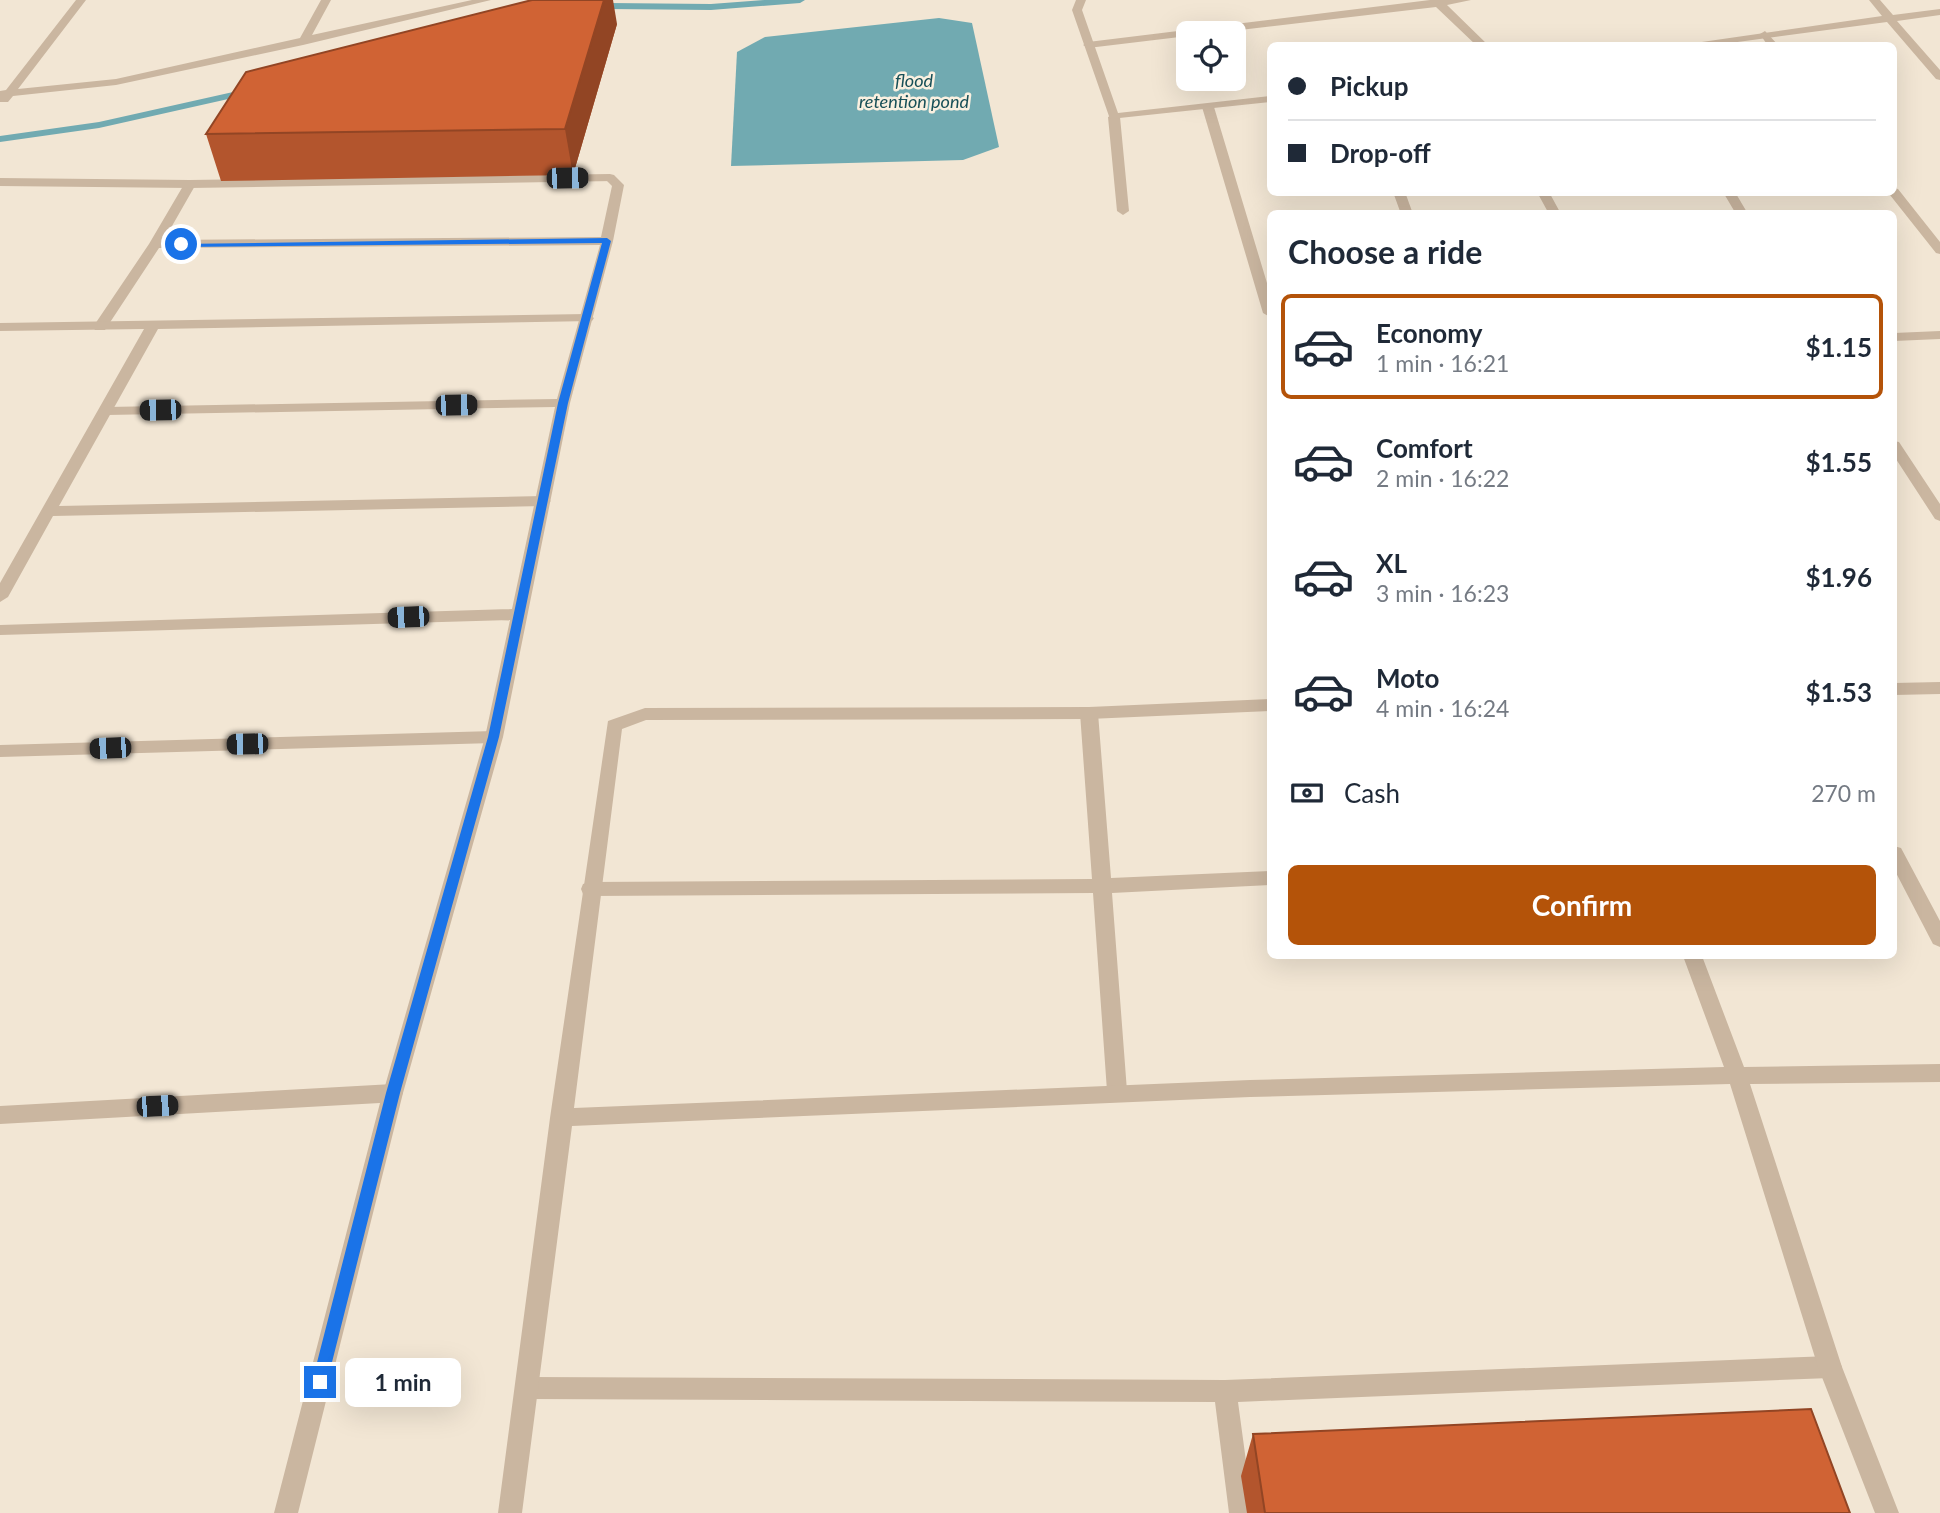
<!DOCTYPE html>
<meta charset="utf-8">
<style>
:root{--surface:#fff;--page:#f2f2f3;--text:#1f2937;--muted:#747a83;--line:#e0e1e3;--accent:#b45309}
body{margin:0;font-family:Lato,sans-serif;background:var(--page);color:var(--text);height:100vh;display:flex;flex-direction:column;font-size:26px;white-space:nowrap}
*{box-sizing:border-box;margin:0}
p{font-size:23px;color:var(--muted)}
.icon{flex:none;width:38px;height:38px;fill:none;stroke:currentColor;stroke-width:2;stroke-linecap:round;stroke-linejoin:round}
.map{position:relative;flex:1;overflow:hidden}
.sheet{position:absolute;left:1267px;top:210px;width:630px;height:749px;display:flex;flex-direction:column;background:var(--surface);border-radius:10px;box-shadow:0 7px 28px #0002}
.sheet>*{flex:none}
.top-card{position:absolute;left:1267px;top:42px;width:630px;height:154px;border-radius:10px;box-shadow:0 7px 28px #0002;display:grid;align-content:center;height:154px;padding:0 21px;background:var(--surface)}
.buttons{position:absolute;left:1176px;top:21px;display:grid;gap:14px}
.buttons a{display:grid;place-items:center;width:70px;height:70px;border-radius:10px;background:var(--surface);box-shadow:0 7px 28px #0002;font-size:35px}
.end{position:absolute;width:32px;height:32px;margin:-16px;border:9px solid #1a73e8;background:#fff;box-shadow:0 0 0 4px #fff}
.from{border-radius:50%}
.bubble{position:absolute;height:49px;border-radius:10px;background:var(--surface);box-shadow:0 7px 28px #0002;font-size:23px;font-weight:700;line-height:49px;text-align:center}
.car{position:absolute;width:21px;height:42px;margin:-21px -10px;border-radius:9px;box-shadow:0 0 5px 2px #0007;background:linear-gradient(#222 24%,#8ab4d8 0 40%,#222 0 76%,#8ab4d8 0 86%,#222 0)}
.top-card b{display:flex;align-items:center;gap:24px;height:66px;font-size:26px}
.top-card b+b{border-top:2px solid var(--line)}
.top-card i{width:18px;height:18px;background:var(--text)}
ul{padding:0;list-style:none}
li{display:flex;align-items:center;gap:21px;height:105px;margin:0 14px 10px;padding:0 7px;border:4px solid transparent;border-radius:10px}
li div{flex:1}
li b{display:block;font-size:26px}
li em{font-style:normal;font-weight:700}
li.selected{border-color:var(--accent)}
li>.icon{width:63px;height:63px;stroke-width:1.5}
h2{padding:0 21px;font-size:32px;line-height:84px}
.pay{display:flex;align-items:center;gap:18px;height:77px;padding:0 21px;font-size:26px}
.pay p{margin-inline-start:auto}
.button{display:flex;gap:14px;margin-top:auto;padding:14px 21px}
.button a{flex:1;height:80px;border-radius:10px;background:var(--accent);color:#fff;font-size:28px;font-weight:700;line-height:80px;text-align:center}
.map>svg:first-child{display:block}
.water{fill:#71aab1}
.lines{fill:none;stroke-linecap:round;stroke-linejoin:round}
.stream{fill:#71aab1;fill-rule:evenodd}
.service{fill:#cab6a0;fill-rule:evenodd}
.minor{fill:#cab6a0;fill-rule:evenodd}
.wall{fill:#b3552d}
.shaded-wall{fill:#924524}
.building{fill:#d06334;stroke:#924524;stroke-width:2}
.route{fill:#1a73e8}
.labels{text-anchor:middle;stroke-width:5;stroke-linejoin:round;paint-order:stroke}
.far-water-label{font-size:18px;font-style:italic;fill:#174f57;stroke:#faf0e0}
</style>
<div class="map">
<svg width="1940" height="1513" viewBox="0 0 1940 1513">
<rect width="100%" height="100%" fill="#f2e6d4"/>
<path class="water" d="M939,18l33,5 27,124 -36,13 -232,6 6,-114 28,-15z"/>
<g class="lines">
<path class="stream" d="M764,0h41l-5,3 -89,7 -102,-1 -16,3 -5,-3 21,-6 102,1z
M251,88l4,1v4l-156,35 -99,14v-6l99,-14z"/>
<path class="service" d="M1430,0h41l-24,5 42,41h-12l-41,-39 -222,26h-26v3l-100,12 -5,-3 5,-3z
M1765,31l14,15h-11l-8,-12z
M1204,105l10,2 56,186v24l-7,-4 -61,-206z
M1114,114l6,3 9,94 -6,4 -6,-4 -9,-94z
M606,175h8l10,10 -11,56 -43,162 -67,334 -100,356 -3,6 -7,3 -7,-3 -3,-6 102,-356 25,-117 -510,15v-10l512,-16 43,-202 -448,8 -7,-4 7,-4 450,-8 43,-154 -441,3 -54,82h-10l-2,-3 56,-83 37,-63 10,3 -32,56 437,-3 11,-51 -8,-8z
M1894,188l4,1 42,53v12l-4,-1 -46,-58 -2,-3h6z
M1537,192h12l12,22h-12z
M1940,331v8l-46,2v-8z
M1940,682v12l-46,1v-12z
M1089,707l9,6 13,165 159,-7v14l-158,8 15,198 -3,6 -7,3 -7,-3 -3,-6 -14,-198 -503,3 -7,-2 -2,-5 2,-5 7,-2 502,-3 -12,-166z
M1894,846l7,2 39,73v26l-7,-3 -39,-75z
M1830,1356l8,3 4,8 -4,8 -8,3 -592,24 15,111h-24l-14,-111 -686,-3 -8,-3 -4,-8 4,-8 8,-3 696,3z"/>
<path class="minor" d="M76,0h10l-68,89 98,-10 184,-41 21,-38h10l-19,35 160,-35h19l-188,45 -187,40 -103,11 -5,6h-8v-11l6,-1z
M1076,0h10l-4,10 36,103 152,-17v6l-160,17 -38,-109z
M1869,0h11l13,15 47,-6v6l-43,6 43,49v10l-4,-1 -49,-57 -179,24h-34l208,-30z
M610,174l4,1v6l-424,7 -190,-2v-8l190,2z
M1393,192h12l8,22h-12z
M1723,192h12l13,22h-12z
M587,314l7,4 -2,3 -434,8 -99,177 484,-10 8,5 -8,5 -490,10 -45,81 -8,5v-19l144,-254 -144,2v-8z
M1894,441l5,1 41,62v17l-5,-2 -41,-63z
M1270,699v12l-181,8 -443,1 -24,9 -48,379 676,-28 474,-13 -41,-111h19l42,111 196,-3v18l-190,2 92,283 57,146h-24l-57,-146 -88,-283 -480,13 -678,29 -50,387h-24l52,-395 58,-397 37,-13 444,-1z
M494,731l9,6 -9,6 -494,14v-12z
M393,1084l7,3 3,6 -105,420h-24l106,-410 -380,21v-18z"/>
</g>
<path class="wall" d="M617,24l-44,151 -352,6 -15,-47z
M1253,1434l597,79h-603l-6,-37z"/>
<path class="shaded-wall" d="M604,0h9l4,24 -44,151 -8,-46z"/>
<path class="building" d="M532,0h72l-39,129 -359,5 40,-62z
M1811,1409l39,104h-585l-12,-79z"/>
<path class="route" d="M607,238l4,3 -43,162 -69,334 -99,356 -73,289 -7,7 -8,-7 74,-289 102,-356 70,-334 44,-160 -421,4 -4,-3z"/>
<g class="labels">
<g class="far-water-label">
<text x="914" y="87">flood<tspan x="914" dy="21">retention pond</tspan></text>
</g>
</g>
</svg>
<div class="buttons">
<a><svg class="icon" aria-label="locate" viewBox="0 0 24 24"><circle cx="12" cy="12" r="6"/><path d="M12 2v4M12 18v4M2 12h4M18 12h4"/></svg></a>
</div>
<i class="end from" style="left:181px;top:244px"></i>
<i class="end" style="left:320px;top:1382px"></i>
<div class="bubble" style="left:345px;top:1358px;width:116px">1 min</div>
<i class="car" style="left:567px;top:178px;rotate:89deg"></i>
<i class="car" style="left:456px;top:405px;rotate:89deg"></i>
<i class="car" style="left:160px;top:410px;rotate:269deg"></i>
<i class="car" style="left:408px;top:617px;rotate:268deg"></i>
<i class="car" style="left:247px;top:744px;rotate:269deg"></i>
<i class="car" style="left:110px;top:748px;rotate:268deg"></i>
<i class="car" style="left:157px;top:1106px;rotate:87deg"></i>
<div class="top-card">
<b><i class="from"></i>Pickup</b>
<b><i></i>Drop-off</b>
</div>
<section class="sheet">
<h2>Choose a ride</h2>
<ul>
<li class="selected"><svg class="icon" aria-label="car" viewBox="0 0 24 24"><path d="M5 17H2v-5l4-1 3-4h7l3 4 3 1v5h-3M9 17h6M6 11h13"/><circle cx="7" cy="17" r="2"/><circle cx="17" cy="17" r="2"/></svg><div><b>Economy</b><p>1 min · 16:21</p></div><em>$1.15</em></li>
<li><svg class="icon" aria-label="car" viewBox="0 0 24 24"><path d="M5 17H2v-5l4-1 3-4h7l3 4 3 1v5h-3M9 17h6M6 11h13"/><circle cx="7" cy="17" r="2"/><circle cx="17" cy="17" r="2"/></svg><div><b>Comfort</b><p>2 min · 16:22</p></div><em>$1.55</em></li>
<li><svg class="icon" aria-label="car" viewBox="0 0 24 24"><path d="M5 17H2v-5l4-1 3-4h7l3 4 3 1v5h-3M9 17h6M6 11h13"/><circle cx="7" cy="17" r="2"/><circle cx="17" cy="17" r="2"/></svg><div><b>XL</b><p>3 min · 16:23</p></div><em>$1.96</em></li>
<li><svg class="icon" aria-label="car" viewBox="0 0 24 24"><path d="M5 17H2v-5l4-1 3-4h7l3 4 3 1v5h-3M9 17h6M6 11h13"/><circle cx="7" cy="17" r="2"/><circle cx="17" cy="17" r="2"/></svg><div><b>Moto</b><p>4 min · 16:24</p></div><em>$1.53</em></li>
</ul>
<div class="pay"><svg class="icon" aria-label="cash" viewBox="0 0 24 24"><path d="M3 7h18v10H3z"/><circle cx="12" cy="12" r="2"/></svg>Cash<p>270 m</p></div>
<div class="button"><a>Confirm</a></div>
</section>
</div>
